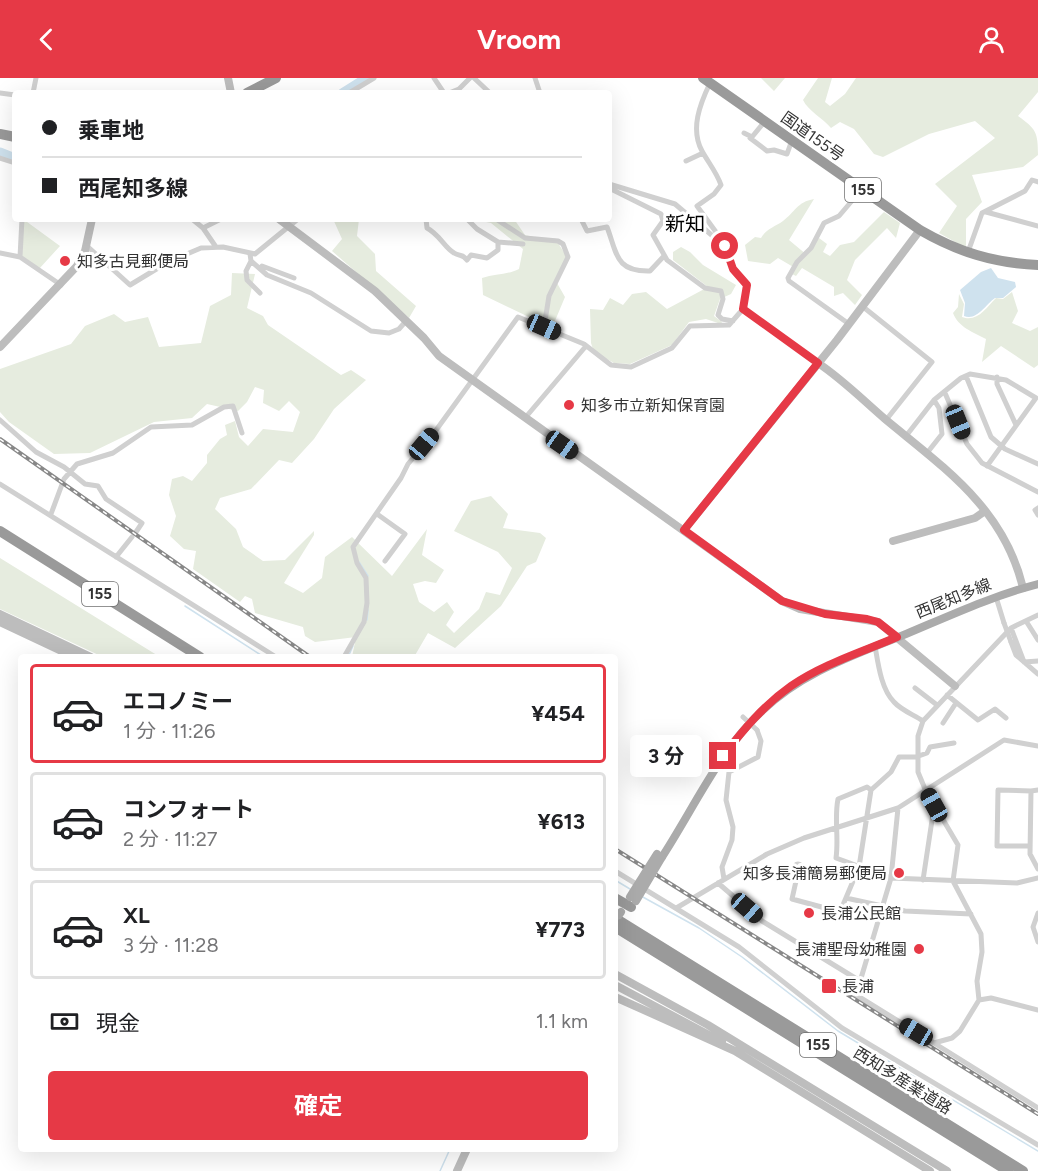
<!DOCTYPE html>
<html lang="ja">
<meta charset="utf-8">
<style>
:root{--surface:#fff;--page:#f2f2f2;--text:#202124;--muted:#757577;--line:#e0e0e0;--accent:#e63946}
body{margin:0;font-family:Figtree,"Noto Sans JP",sans-serif;background:var(--page);color:var(--text);height:100vh;display:flex;flex-direction:column;font-size:22px;white-space:nowrap}
*{box-sizing:border-box;margin:0}
p{font-size:20px;color:var(--muted)}
.icon{flex:none;width:33px;height:33px;fill:none;stroke:currentColor;stroke-width:2;stroke-linecap:round;stroke-linejoin:round}
.map{position:relative;flex:1;overflow:hidden}
.drawer{position:absolute;left:18px;top:576px;width:600px;height:498px;display:flex;flex-direction:column;background:var(--surface);border-radius:6px;box-shadow:0 6px 24px #0002}
.drawer>*{flex:none}
.hud{position:absolute;left:12px;top:12px;width:600px;height:132px;border-radius:6px;box-shadow:0 6px 24px #0002;display:grid;align-content:center;height:132px;padding:0 30px;background:var(--surface)}
.end{position:absolute;width:27px;height:27px;margin:-14px;border:8px solid #e63946;background:#fff;box-shadow:0 0 0 3px #fff}
.from{border-radius:50%}
.bubble{position:absolute;height:42px;border-radius:6px;background:var(--surface);box-shadow:0 6px 24px #0002;font-size:20px;font-weight:700;line-height:42px;text-align:center}
.car{position:absolute;width:18px;height:36px;margin:-18px -9px;border-radius:8px;box-shadow:0 0 4px 2px #0007;background:linear-gradient(#222 24%,#8ab4d8 0 40%,#222 0 76%,#8ab4d8 0 86%,#222 0)}
.hud b{display:flex;align-items:center;gap:21px;height:57px;font-size:22px}
.hud b+b{border-top:2px solid var(--line)}
.hud i{width:15px;height:15px;background:var(--text)}
ul{padding:10px 0 0;list-style:none}
li{display:flex;align-items:center;gap:18px;height:99px;margin:0 12px 9px;padding:0 18px;border:3px solid var(--line);border-radius:6px}
li div{flex:1}
li b{display:block;font-size:22px}
li em{font-style:normal;font-weight:700}
li.active{border-color:var(--accent)}
li>.icon{width:54px;height:54px;stroke-width:1.5}
.pay{display:flex;align-items:center;gap:15px;height:66px;padding:0 30px;font-size:22px}
.pay p{margin-inline-start:auto}
.primary-button{display:flex;gap:12px;margin-top:auto;padding:12px 30px}
.primary-button a{flex:1;height:69px;border-radius:6px;background:var(--accent);color:#fff;font-size:24px;font-weight:700;line-height:69px;text-align:center}
header{display:flex;justify-content:space-between;align-items:center;height:78px;padding:0 30px;background:var(--accent);color:#fff;font-size:27px;font-weight:700}
.map>svg:first-child{display:block}
.green{fill:#e6ecdf}
.water{fill:#cfe2ee}
.lines{fill:none;stroke-linecap:round;stroke-linejoin:round}
.stream{stroke:#cfe2ee;stroke-width:1.5}
.river{stroke:#cfe2ee;stroke-width:9}
.street{stroke:#d0d0d0;stroke-width:5}
.secondary{stroke:#bdbdbd;stroke-width:8}
.primary{stroke:#ababab;stroke-width:8}
.highway{stroke:#9a9a9a;stroke-width:10}
.rail-casing{stroke:#888;stroke-width:4}
.rail{stroke:#fff;stroke-width:1.5;stroke-dasharray:4.5;stroke-linecap:butt}
.street-bridge{stroke:#d0d0d0;stroke-width:5}
.primary-bridge{stroke:#ababab;stroke-width:8}
.highway-bridge{stroke:#9a9a9a;stroke-width:10}
.route{stroke:#e63946;stroke-width:8}
.poi-dot{fill:#e63946;stroke:#fff;stroke-width:2}
.labels{text-anchor:middle;stroke-width:6;stroke-linejoin:round;paint-order:stroke}
.shield{fill:#fff;stroke:#707070;stroke-width:1.5}
.shield-label{font-size:15px;font-weight:bold;fill:#333}
.street-label{font-size:16px;fill:#333;stroke:#fff}
.poi-label{font-size:16px;fill:#333;stroke:#fff;text-anchor:start}
.quarter-label{font-size:20px;fill:#000;stroke:#fff}
</style>
<header><svg class="icon" aria-label="back" viewBox="0 0 24 24"><path d="M15 5l-7 7 7 7"/></svg>Vroom<svg class="icon" aria-label="person" viewBox="0 0 24 24"><circle cx="12" cy="8" r="4"/><path d="M4 21q1-7 8-7t8 7"/></svg></header>
<div class="map">
<svg width="1038" height="1093" viewBox="0 0 1038 1093">
<rect width="100%" height="100%" fill="#fff"/>
<path class="green" d="M761,0h24l-11,13z
M818,0h14l-7,24 5,4 15,-12 11,-16h182v14l-20,24c18,13 20,16 20,39l-15,12 -51,8 10,27 -16,17v29l-27,-15 18,-27 -22,-22 60,-46 -20,-17 -46,13 -46,23 -9,-3 -20,-25 -14,-7 -9,6c-8,-10 -23,-17 -28,-28z
M814,121l-25,41 18,15 12,-17 8,6 -4,8 7,4 10,-11 14,-3 30,-30 16,11 -4,15 -9,-10 -32,32 -8,20 15,15 -7,10 -12,-12 -9,3v-9l-32,-19 -6,8 -4,-2 3,-6 -17,-10 -8,6 -22,-3 -3,-16 10,-8 6,1c6,-10 14,-11 22,-17 12,-9 14,-19 31,-22z
M23,141l37,27 -21,23 -19,-12z
M333,141h26l-2,17 18,18 1,17 40,35 -7,12 -77,-67 10,-12z
M471,141h43l11,16 33,8 9,14 -10,26 8,14 -13,31 -69,-33 -1,-17c13,-4 25,-3 37,-9l4,-20 -32,-26z
M681,169l9,5 13,13 33,20 -5,9 -11,5 -6,17 8,6 -1,2 -15,-5 -17,3 -17,23 -42,19 -16,-1 -20,-11 -3,-9 -1,-34 13,1 7,-12 13,7 9,-11 14,-2 21,17 41,-22 -35,-27v-8z
M232,195l23,1 -8,34 16,8 5,9 73,50 10,-5 15,10 -32,29 -20,30 -22,24 -13,-3 -28,29 -31,9 -5,11 21,20 7,18 20,14 22,-1 29,-29v4l-30,48 19,10 19,-15 3,-21 27,-20 40,39 35,-47 -5,26 22,15 -8,13 -11,-2 -12,3 6,18 15,10 13,-10 7,10 -8,13 8,8 25,-24 7,-17 14,3 12,-27 -14,-16 -44,-21 17,-30 20,-5 17,18 -5,14 37,5 6,5 -10,24 -9,4 -26,40 -46,42 -27,-15 -14,24h-62l4,-20 -41,5 -10,-6 -2,-9 -48,-14 -3,-14 -7,-3 -5,6 -47,-33 3,-18 -12,-2 -14,-13 6,-20 -7,-21 3,-16 11,-3 9,5 15,-18v-8l13,-16 7,-4 -2,-10 10,-4 4,16 9,9 15,-17 30,3 7,-20 -11,-11 -10,10 -16,-8 1,-13 -9,-3 -8,15 -9,9 -31,-7 -15,14 -38,4 -64,31 -36,1 -45,-32 -9,-10v-43l71,-25 14,-18 29,-12 11,8 23,-5 11,30 42,-4 9,-37 21,-11z
M1012,214l6,19 -6,12 18,8 8,-4v38l-4,3 -33,-22 -19,16 4,-23c-13,-7 -28,-12 -33,-26l5,-6 1,-13 5,10 -2,13c15,6 24,-9 34,-19l7,1z
M0,480l160,99h-57l-103,-48z"/>
<path class="water" d="M991,190l7,10 17,4 1,5 -13,11h-8c-10,7 -18,23 -31,18l1,-13 -5,-13 21,-18z"/>
<g class="lines">
<path class="stream" d="M359,484l9,14
M185,528l79,51
M367,542l1,-10
M348,579l5,-11
M615,802l15,9
M641,818l58,32 43,29 96,74 200,120
M440,1093l10,-22"/>
<path class="river" d="M342,15l24,-15
M0,74l15,6"/>
<path class="street" d="M434,0l10,15
M474,0l16,15
M535,0l5,15
M0,15l15,2
M33,15l3,-15
M349,15l25,-15
M449,15l10,-4 11,-11
M744,55l8,4 13,-16
M750,60l17,13 7,-1 13,4 5,-14
M0,80l15,5
M686,83l17,-8
M609,106l66,20 46,39
M609,110l52,26 2,7 -10,14 14,25 38,28 16,3 2,8 -5,16 4,4 11,2
M986,134l52,14
M192,141l11,9 13,19
M426,141l1,9c13,7 17,19 27,25 6,4 8,0 13,7l4,-5 16,3 11,-8v-8
M467,141l10,10 21,13 25,2
M496,141l29,19 33,3 5,3 5,13 -19,39 -5,31
M581,141l6,12 20,-4c10,26 8,45 43,44l14,-15
M203,150l18,-9
M87,168l43,39 38,-23 33,-14 22,-1 32,7 43,-35
M968,174l14,-39 43,-22 7,-11 6,2
M0,175l20,4 41,28
M250,176l1,7 16,14 44,18 60,38 18,2 10,-4 7,-8
M20,179l2,-38
M251,183l-5,10 1,9 13,13
M262,188l32,12
M862,228l70,56 -46,58
M743,231l75,54
M849,246l-60,-43 -1,-3 9,-16 14,-14 13,-25 15,-7 23,-27
M966,298l25,61 14,12 33,15
M997,299v7l19,41
M945,315l22,51 15,19 56,29
M525,340l61,-72
M0,342l36,32 28,15 21,17 13,2 8,13 36,24 -6,9
M906,358l28,-36 27,-22 9,-4 36,6 30,18 -49,68
M927,375l15,-19 -3,-26 -5,-8
M0,406l276,173
M1038,430l-3,2 3,5
M51,436l13,-35 13,-15 36,-11 38,-26 41,-2 32,-18 9,-1 9,27
M377,436l28,20 -20,27
M116,479l16,-20
M996,519l8,26
M1038,537l-27,13 -88,93 -5,15v36l7,17 33,56 -5,36 28,53 1,18 -5,29 2,19 -19,31 -8,7 -18,5 104,65
M1026,543l12,19
M1011,550l13,34 14,-1
M1011,564l5,13 22,19
M875,568c3,17 6,43 19,56 7,8 20,13 29,19
M344,579l20,-35 3,-19 -1,-25 -9,-15 -4,-16 48,-69 7,-14 26,-31 84,-116 66,27 27,21 20,2 41,-19 18,-22 39,-1 14,-16 4,-25 -14,-15 -9,-26 -27,-37 17,-12 7,-9c-4,-12 -13,-23 -19,-34 -12,-22 -2,-47 8,-68
M915,610l22,17
M947,617l31,25 17,-11 11,9
M943,645l13,-20
M954,665l-24,4 -3,6 -11,4h-17l-8,15 -20,18 -4,-3 -29,12c-4,20 1,38 -2,59l55,20 126,5 21,-5
M1038,712l-7,1 -1,63 8,15
M898,730l-7,70 -35,117 78,48
M1030,768h-33l1,-56 33,1
M794 790a4 4 0 1 1 8 0a4 4 0 1 1-8 0Z
M615,793l124,76 103,81 196,117
M798,794l-6,27 48,13 19,-45 12,-77
M724,801l-2,-12 10,-27 1,-13 -7,-27 3,-28 29,-15 3,-16 -4,-11
M923,802l11,-73
M718,805l44,38 98,60
M846,820l59,13 66,3
M678,829l89,-53 37,-16 94,-30 106,-68 34,6
M1038,835l-5,14 5,15
M979,922l12,-2 47,12"/>
<path class="secondary" d="M228,0l3,15
M279,141l96,72 49,47 15,18 343,245 18,8 78,13 77,64
M0,269l77,-81 8,-15 7,-32
M818,285c24,16 45,37 67,56 59,49 119,89 138,169
M684,452l153,-190 83,-110
M893,463l82,-23 10,-7
M0,536l91,43
M0,544l74,35
M615,896l93,51 239,146
M615,907l107,57
M615,919l120,54 195,120
M457,1093l10,-22"/>
<path class="primary" d="M662,779c32,-49 57,-106 100,-146 40,-39 93,-56 144,-77 43,-18 86,-38 132,-50"/>
<path class="highway" d="M703,0l217,152c38,22 74,33 118,35
M247,15l29,-15
M0,56l15,3
M0,453l200,126
M615,820l16,9
M615,840l408,253
M615,849l393,244"/>
<defs>
<path id="rail" d="M0,361l310,218
M615,771l423,265"/>
</defs>
<use href="#rail" class="rail-casing"/>
<use href="#rail" class="rail"/>
<path class="street-bridge" d="M1004,545l7,19
M743,639l14,13"/>
<path class="primary-bridge" d="M630,819l27,-43
M636,823l26,-44
M615,842l6,-8"/>
<path class="highway-bridge" d="M615,850l6,-4"/>
</g>
<g class="lines">
<path class="route" d="M723,678c20,-26 41,-51 68,-70 32,-22 71,-34 106,-49l-19,-15 -11,-3 -42,-5 -43,-13 -98,-71 134,-167 -75,-54 4,-24 -14,-16 -8,-23"/>
</g>
<g class="poi-dot">
<circle cx="65" cy="183" r="6"/>
<circle cx="569" cy="327" r="6"/>
<circle cx="899" cy="795" r="6"/>
<circle cx="809" cy="835" r="6"/>
<circle cx="919" cy="871" r="6"/>
<rect x="821" y="900" width="16" height="16" rx="3"/>
</g>
<g class="labels">
<g class="shield">
<rect x="845" y="100" width="36" height="24" rx="4.5"/>
<rect x="82" y="504" width="36" height="24" rx="4.5"/>
<rect x="800" y="955" width="36" height="24" rx="4.5"/>
</g>
<g class="shield-label">
<text x="863" y="117">155</text>
<text x="100" y="521">155</text>
<text x="818" y="972">155</text>
</g>
<g class="street-label">
<text transform="translate(813 58) rotate(35)" y="6">国道155号</text>
<text transform="translate(953 520) rotate(-22)" y="6">西尾知多線</text>
<text transform="translate(903 1002) rotate(32)" y="6">西知多産業道路</text>
</g>
<g class="poi-label">
<text x="77" y="189">知多古見郵便局</text>
<text x="581" y="333">知多市立新知保育園</text>
<text x="887" y="801" text-anchor="end">知多長浦簡易郵便局</text>
<text x="821" y="841">長浦公民館</text>
<text x="907" y="877" text-anchor="end">長浦聖母幼稚園</text>
<text x="842" y="914">長浦</text>
</g>
<g class="quarter-label">
<text x="685" y="153">新知</text>
</g>
</g>
</svg>
<i class="end from" style="left:725px;top:168px"></i>
<i class="end" style="left:723px;top:678px"></i>
<div class="bubble" style="left:630px;top:657px;width:72px">3 分</div>
<i class="car" style="left:544px;top:249px;rotate:114deg"></i>
<i class="car" style="left:958px;top:344px;rotate:158deg"></i>
<i class="car" style="left:424px;top:366px;rotate:40deg"></i>
<i class="car" style="left:562px;top:367px;rotate:125deg"></i>
<i class="car" style="left:934px;top:727px;rotate:331deg"></i>
<i class="car" style="left:747px;top:830px;rotate:131deg"></i>
<i class="car" style="left:916px;top:954px;rotate:301deg"></i>
<div class="hud">
<b><i class="from"></i>乗車地</b>
<b><i></i>西尾知多線</b>
</div>
<section class="drawer">
<ul>
<li class="active"><svg class="icon" aria-label="car" viewBox="0 0 24 24"><path d="M5 17H2v-5l4-1 3-4h7l3 4 3 1v5h-3M9 17h6M6 11h13"/><circle cx="7" cy="17" r="2"/><circle cx="17" cy="17" r="2"/></svg><div><b>エコノミー</b><p>1 分 · 11:26</p></div><em>¥454</em></li>
<li><svg class="icon" aria-label="car" viewBox="0 0 24 24"><path d="M5 17H2v-5l4-1 3-4h7l3 4 3 1v5h-3M9 17h6M6 11h13"/><circle cx="7" cy="17" r="2"/><circle cx="17" cy="17" r="2"/></svg><div><b>コンフォート</b><p>2 分 · 11:27</p></div><em>¥613</em></li>
<li><svg class="icon" aria-label="car" viewBox="0 0 24 24"><path d="M5 17H2v-5l4-1 3-4h7l3 4 3 1v5h-3M9 17h6M6 11h13"/><circle cx="7" cy="17" r="2"/><circle cx="17" cy="17" r="2"/></svg><div><b>XL</b><p>3 分 · 11:28</p></div><em>¥773</em></li>
</ul>
<div class="pay"><svg class="icon" aria-label="cash" viewBox="0 0 24 24"><path d="M3 7h18v10H3z"/><circle cx="12" cy="12" r="2"/></svg>現金<p>1.1 km</p></div>
<div class="primary-button"><a>確定</a></div>
</section>
</div>
